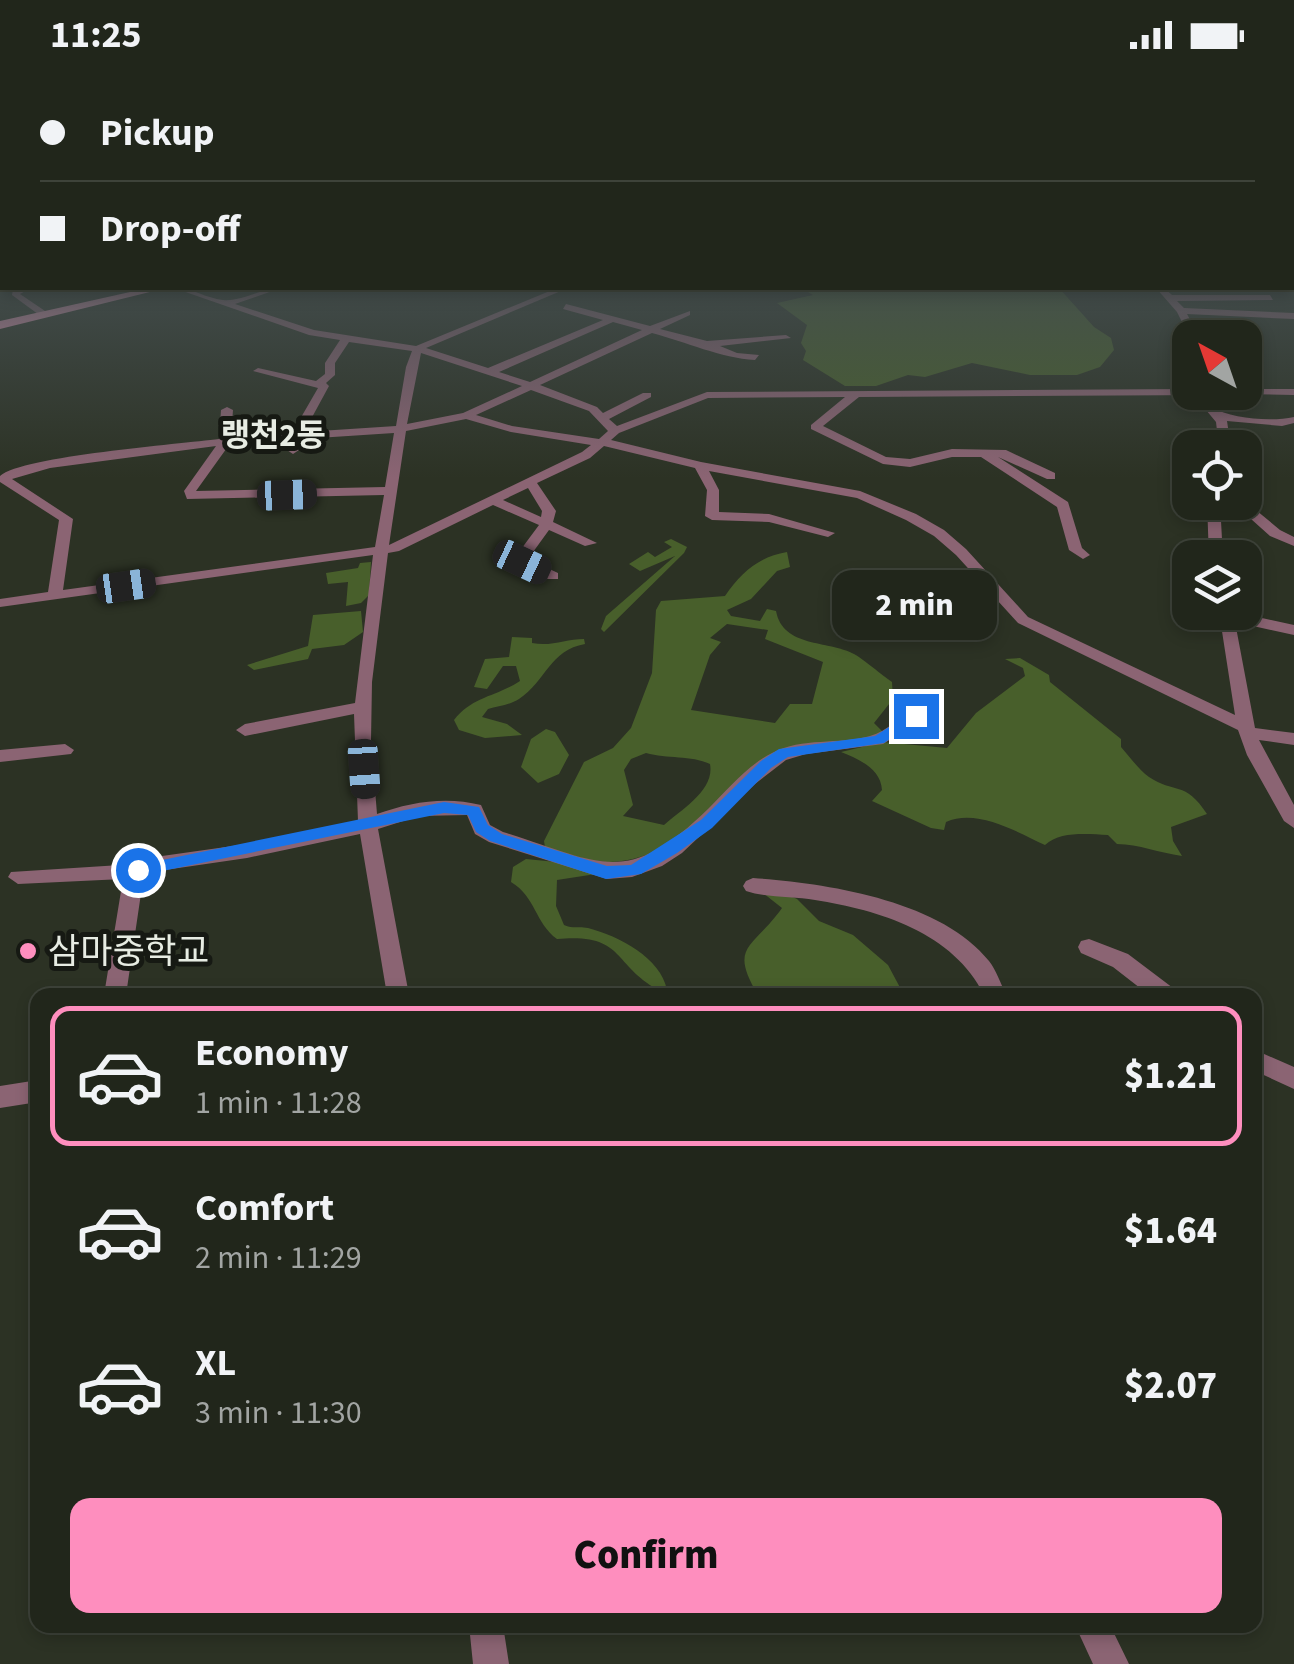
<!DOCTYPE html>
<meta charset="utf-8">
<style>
:root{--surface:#21261b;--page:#292e24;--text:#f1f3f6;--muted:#a2a5a3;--line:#3e433a;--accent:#fe8ebe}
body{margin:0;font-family:"Source Sans 3","Noto Sans KR",sans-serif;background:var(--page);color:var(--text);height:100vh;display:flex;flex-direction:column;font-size:38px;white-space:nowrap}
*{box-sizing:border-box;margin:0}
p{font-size:32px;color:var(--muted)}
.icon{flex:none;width:55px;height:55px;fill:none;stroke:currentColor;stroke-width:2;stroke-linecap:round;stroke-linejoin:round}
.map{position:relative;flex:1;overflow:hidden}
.side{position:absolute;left:30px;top:918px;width:1232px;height:645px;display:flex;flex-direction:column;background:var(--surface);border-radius:20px;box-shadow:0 5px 15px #0003,0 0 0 2px var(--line)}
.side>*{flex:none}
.guide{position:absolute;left:0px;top:0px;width:1295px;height:220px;box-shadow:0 5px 15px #0003,0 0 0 2px var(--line);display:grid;align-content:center;height:220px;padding:0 40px;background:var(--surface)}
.needle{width:65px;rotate:320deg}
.tools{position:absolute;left:1172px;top:250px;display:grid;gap:20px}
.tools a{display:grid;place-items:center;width:90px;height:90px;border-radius:20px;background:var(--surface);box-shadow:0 5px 15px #0003,0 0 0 2px var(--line);font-size:50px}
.end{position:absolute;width:45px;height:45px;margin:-22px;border:12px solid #1a73e8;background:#fff;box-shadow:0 0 0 5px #fff}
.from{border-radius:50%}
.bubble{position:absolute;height:70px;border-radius:20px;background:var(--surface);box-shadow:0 5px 15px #0003,0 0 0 2px var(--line);font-size:32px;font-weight:800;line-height:70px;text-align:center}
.car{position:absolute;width:30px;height:60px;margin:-30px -15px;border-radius:12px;box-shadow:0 0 8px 2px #0007;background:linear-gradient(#222 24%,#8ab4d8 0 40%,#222 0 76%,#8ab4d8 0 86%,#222 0)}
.guide b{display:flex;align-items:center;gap:35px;height:95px;font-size:38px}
.guide b+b{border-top:2px solid var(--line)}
.guide i{width:25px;height:25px;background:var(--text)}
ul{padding:18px 0 0;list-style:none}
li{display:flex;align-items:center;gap:30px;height:140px;margin:0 20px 15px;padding:0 20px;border:5px solid transparent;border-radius:20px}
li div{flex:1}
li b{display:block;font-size:38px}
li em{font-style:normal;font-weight:800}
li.current{border-color:var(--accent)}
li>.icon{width:90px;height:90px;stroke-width:1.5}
.action{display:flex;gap:20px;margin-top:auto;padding:20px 40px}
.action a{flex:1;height:115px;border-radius:20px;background:var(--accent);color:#111;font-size:40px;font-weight:800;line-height:115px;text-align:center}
.status{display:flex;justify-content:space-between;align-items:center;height:70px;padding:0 50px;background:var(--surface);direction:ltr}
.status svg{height:28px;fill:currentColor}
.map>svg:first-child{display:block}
.green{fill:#485f2b;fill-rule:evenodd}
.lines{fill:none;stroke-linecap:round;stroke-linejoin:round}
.minor{fill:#8b6473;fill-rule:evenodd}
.major{fill:#e596b6;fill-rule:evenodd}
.route{fill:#1a73e8}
.poi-dot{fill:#fe8ebe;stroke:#161913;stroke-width:4}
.labels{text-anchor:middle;stroke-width:10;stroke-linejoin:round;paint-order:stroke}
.far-quarter-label{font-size:32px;font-weight:bold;fill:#e7ece3;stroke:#161913}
.poi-label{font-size:35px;fill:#e7ece3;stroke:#161913;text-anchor:start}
</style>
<div class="status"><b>11:25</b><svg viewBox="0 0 49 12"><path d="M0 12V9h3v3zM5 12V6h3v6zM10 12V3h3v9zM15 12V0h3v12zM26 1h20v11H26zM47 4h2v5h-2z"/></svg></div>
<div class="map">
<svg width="1294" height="1594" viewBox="0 0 1294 1594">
<rect width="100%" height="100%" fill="#2c3224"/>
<path class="green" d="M801,218h258l35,39 17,11 3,12 -14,17 -23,8h-47l-58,-12 -47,14 -17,-2 -32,11h-31l-42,-26 3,-9 -5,-8 6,-18 -30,-22 36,-8z
M671,469l16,8 -3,6 -80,79 -3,-3 5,-13 69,-60 -35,15 -11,-7 19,-12 7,5 17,-10 -8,-5z
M787,482l3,15 -13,4 -26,28 -24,11 4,6 29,5 7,-12 9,2c7,37 52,29 78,43 9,5 28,21 38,28l1,17 -19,24 10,10 -25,8 -55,3 -139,105c-57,20 -64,15 -120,-2l-1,-6 40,-79 29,-14 18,-20 21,-55 4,-63 5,-9 64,-5c16,-23 33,-39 62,-44zM727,554l41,6 -3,9 58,23 -11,42h-22l-15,19 -84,-13 19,-55 11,-13 -11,-4zM646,683c21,6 45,2 64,11 5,26 -28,45 -46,61l-41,-9 10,-11 -9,-35 7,-11z
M371,492l-2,33 -8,8 -15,3 2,-24 -20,2 -2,-11 32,-5 2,-5z
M361,541l2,21 -19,13 -32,4 -4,10 -54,11 -7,-5 61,-19 5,-31z
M512,567l20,1v5c19,4 34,-4 52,-4l1,5c-35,6 -39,37 -66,55 -9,6 -21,7 -31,10l-6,8 25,7 15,11 -37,3 -26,-8 -5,-10c19,-24 42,-23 66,-39l-4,-15h-13l-16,23 -13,-2 11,-28 24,-2z
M1020,588l29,17 1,7 71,57v8c9,10 17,22 28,30 25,17 36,3 58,37l-36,13 2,14 9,15c-23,-3 -43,-12 -65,-12l-9,-9c-21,-1 -48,-4 -63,10 -28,-13 -68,-37 -99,-23l-2,8 -13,-2 -59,-27 10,-11c-1,-21 -23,-31 -41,-38l42,-10 64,6 29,-35 49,-37 -2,-8 -18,-9z
M546,659l9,3 14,23 -10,19 -21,9 -17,-16 10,-28z
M526,789l30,3 40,12 -39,6 -1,26 8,19c9,4 15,1 24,3 31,8 73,30 79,62l-5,2c-52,-27 -35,-59 -105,-53 -22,-16 -21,-42 -46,-57l2,-15z
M777,820l20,9 22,22 34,14 35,30 16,30h-146c-30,-50 -5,-46 24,-87l-19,-15z"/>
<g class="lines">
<path class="minor" d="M1292,189h2v6h-2z
M31,218l-11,6 28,19v4h-6l-30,-22 1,-6z
M174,218c17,-1 31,10 49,12 18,2 39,-12 58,-12l-46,16 79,26 102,16 141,-58h11l-142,60 62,20 115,-48 -40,-11 3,-5 84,22 40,-15v4l-30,14 47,12 79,-6 5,3 -71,8 17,7 22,2 -4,5c-34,-2 -69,-18 -103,-27l-112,52 57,22 6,6 40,-20h8v4l-42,22 8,7 90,-34 483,-3v3h28l-5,3 -354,2 -36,29 63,31 24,2 42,-10 54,1 49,23v6h-8l-49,-22 70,45 14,46 8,7 -7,4 -14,-9 -12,-43 -76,-50h-29l-42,10 -27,-3 -72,-35v-4l34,-28 -137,1 -89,35 -8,7 90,22 159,29 56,23 28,16 22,19 62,68 207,98 -16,-103h16l59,13v10l-59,-13 20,106 39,5v12l-35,-5 35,65v23l-10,-7 -37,-66 -9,-25 -220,-107 -62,-68 -22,-19 -28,-16 -49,-22 -148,-27 10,19v22l50,2 66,19 -7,4 -59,-15 -57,-2 -7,-4 2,-26 -12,-22 -91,-22 -14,12 -53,25 19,28 -3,11 44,21 -12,3 -36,-16 -21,29 30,14v6h-10l-33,-16 -2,-3 26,-35 -46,-20 -94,46 -11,2 -16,129 -1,58 6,74c33,-12 69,-18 104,-9l9,20 13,7c99,31 123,57 206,-24 19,-19 39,-43 63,-55 31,-16 66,-8 98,-17 18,-5 29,-20 46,-25l6,1 3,4 -3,4 -39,24 -77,10 -20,6 -31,24 -73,69 -20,13 -30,11 -25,2 -118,-37 -14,-8 -8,-19 -48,1 -41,13 31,166h-22l-27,-161 -113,24 -89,13 -15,9 -17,115h-22l19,-116 -105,5 -10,-7 3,-5 125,-8 19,-7 92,-13 111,-23 -4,-107 -109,22 -9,-6 9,-6 110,-21 18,-148 -373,52v-8l48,-7 11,-72 -59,-38v-6c23,-20 180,-32 219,-37l2,-29 6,-3 6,3 -2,27 61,-4 26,-45 -65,-17 5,-3 58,13 9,-7v-11l15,-23 -31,-5zM613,252l29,8 -112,52 -31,-10zM349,272l63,9 -6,16 -10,59 -92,6 25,-46 -3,-3 9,-8v-12zM421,283l101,33 -59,27 -56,11zM531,320l58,21 19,20 -9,8 -87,-13 -36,-11zM466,349l45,13 80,13 -9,7 -193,93 17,-114zM394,363l-9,54 -189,4 33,-46 61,-5 -3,10 6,4 6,-4 3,-11zM216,376l-32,45 3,8 197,-4 -9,52 -312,43 10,-71 -61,-40 38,-11zM528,418l14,23 -1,6 -38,-17z
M1156,218h8l8,7h98l3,5 -96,1 7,7 110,5v6l-107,-5 13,24h-10l-13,-26z
M1190,276v32l-5,-3v-26z
M1245,319h49v6l-53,-1z
M1212,337c19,12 59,15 82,10v6l-12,3 -55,-5 4,27h-12l-3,-26 -10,-12z
M1245,431l35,29 14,7v9l-24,-10 -38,-34z
M1207,432h13l3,56h-14z
M65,674l9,6 -3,4 -71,8v-12z
M753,808c72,5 188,22 236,83 7,9 12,23 17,34h-22c-30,-62 -105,-85 -169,-95 -22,-4 -48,-2 -69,-9l-3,-5 3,-5z
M1089,869l39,15 45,34 3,7h-27l-36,-28 -32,-14 -3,-6 3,-6z
M1255,980l39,17v22l-39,-18z
M38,1010v22l-38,6v-22z
M469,1555h34l6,39h-36z
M1075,1555h35l19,39h-36z"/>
<path class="major" d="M148,218h18l-166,41v-8z"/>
</g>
<linearGradient id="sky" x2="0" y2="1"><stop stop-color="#181c14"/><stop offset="0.45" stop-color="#454f50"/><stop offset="1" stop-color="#454f50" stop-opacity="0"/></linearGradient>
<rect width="1294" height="408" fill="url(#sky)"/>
<path class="route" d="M911,643l12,3 -39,27 -96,14 -17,11 -59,60 -35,25 -36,21 -35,5 -116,-38 -14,-9 -8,-17 -24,-2 -306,63 -8,-6 8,-5 306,-63 35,5 9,18 14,9 105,32 24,-1 70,-45 60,-59 18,-12 96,-13z"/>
<circle class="poi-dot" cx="28" cy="881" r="10"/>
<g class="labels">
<g class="far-quarter-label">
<text x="273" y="376">랭천2동</text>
</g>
<g class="poi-label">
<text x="48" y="893">삼마중학교</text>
</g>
</g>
</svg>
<div class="tools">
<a><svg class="needle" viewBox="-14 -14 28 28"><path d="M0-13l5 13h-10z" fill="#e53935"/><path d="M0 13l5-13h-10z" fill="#a2a5a3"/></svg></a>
<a><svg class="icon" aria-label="locate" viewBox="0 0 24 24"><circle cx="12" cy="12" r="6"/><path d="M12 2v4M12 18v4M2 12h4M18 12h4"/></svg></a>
<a><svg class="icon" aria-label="layers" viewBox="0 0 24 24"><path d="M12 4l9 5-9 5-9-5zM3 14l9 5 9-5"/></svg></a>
</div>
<i class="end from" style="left:138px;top:800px"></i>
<i class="end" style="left:916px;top:646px"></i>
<div class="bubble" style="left:832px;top:500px;width:165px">2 min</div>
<i class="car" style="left:287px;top:425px;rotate:88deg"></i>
<i class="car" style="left:522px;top:492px;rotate:115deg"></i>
<i class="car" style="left:126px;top:516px;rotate:82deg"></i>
<i class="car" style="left:364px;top:699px;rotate:176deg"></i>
<div class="guide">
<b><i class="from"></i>Pickup</b>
<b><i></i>Drop-off</b>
</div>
<section class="side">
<ul>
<li class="current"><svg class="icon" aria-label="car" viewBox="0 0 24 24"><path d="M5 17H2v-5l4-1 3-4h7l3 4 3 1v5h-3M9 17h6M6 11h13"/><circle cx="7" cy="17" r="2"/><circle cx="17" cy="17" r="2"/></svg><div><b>Economy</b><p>1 min · 11:28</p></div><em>$1.21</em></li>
<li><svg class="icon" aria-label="car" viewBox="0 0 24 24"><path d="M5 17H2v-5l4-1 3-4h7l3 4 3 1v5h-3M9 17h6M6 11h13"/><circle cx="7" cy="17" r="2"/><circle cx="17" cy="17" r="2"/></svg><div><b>Comfort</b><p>2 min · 11:29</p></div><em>$1.64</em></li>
<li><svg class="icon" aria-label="car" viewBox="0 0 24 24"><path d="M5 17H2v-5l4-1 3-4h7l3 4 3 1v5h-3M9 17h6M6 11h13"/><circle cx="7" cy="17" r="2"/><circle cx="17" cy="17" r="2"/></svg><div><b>XL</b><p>3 min · 11:30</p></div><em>$2.07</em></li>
</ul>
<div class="action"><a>Confirm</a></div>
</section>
</div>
